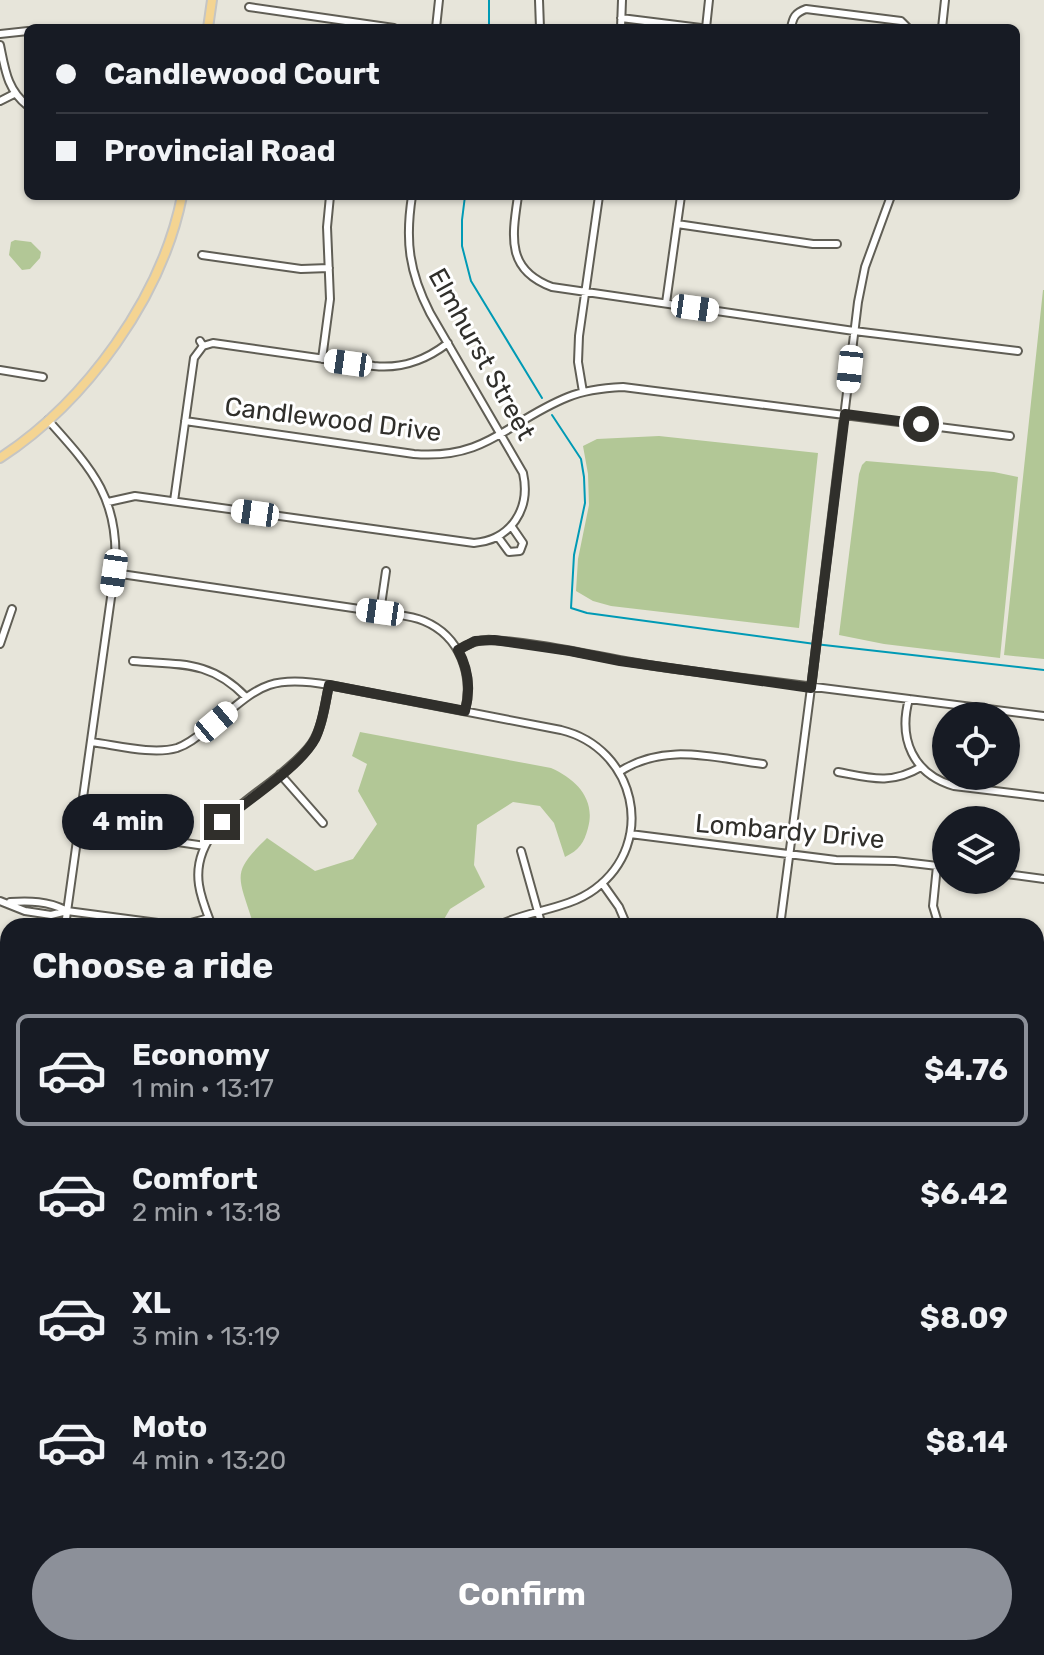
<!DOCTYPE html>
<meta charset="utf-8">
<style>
:root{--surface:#171b24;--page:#242831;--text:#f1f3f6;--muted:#9ea1a6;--line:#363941;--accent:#8c9099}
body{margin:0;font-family:Rubik,sans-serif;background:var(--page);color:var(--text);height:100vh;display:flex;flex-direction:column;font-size:30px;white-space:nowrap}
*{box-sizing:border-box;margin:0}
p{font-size:26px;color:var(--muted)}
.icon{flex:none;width:44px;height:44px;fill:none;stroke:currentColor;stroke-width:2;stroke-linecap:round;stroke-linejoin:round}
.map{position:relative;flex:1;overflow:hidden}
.side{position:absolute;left:0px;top:918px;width:1044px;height:738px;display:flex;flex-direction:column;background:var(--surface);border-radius:24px 24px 0 0;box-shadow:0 2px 6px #0004}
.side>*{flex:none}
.guide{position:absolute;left:24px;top:24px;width:996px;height:176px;border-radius:12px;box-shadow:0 2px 6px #0004;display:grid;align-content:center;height:176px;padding:0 32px;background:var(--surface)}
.controls{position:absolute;left:932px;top:702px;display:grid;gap:16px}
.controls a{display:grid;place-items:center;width:88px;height:88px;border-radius:50%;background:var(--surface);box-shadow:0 2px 6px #0004;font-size:40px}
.end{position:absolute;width:36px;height:36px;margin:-18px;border:10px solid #302f2b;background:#fff;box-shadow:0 0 0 4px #fff}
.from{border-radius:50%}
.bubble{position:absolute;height:56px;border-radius:28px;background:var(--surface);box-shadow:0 2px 6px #0004;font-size:26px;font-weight:700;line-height:56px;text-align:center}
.car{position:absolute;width:24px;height:48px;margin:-24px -12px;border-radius:10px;box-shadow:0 0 6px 2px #0007;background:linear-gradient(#fff 24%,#345 0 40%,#fff 0 76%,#345 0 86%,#fff 0)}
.guide b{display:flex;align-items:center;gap:28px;height:76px;font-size:30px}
.guide b+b{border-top:2px solid var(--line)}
.guide i{width:20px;height:20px;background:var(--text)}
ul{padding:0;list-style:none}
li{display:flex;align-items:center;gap:24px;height:112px;margin:0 16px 12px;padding:0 16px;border:4px solid transparent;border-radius:12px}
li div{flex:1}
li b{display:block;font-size:30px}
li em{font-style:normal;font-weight:700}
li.active{border-color:var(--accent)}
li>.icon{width:72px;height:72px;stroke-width:1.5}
h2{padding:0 32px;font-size:36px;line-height:96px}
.primary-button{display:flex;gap:16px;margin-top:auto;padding:16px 32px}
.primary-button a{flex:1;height:92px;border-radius:48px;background:var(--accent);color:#fff;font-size:32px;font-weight:700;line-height:92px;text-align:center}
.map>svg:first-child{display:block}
.green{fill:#b2c796}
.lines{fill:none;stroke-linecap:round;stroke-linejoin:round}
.stream{stroke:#009ab5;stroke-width:2}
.minor-casing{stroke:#605e55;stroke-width:10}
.major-casing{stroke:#c5c5c4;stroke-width:12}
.minor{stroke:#fff;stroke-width:6}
.major{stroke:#f4d492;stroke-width:8}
.route{stroke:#302f2b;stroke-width:10}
.labels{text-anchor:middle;stroke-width:6;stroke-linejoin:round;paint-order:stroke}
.street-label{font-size:26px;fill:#302f2b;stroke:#fff}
</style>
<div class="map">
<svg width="1044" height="1655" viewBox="0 0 1044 1655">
<rect width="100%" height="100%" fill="#e7e5da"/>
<path class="green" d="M15,240l16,2 10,10 -1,6 -10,11 -8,1 -13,-15 2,-13z
M1043,290h1v369l-40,-4z
M659,436l159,17 -19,175 -188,-22 -18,-5 -17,-10 2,-32 11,-54 -1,-31 -5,-28 14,-7z
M866,461l128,11 24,5 -18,181 -116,-14 -45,-9 20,-161 3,-9z
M360,732l191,36c25,11 45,31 37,60 -4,15 -9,22 -23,29l-11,-34 -14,-17 -27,-4 -36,23 -3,40 11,22 -35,22 -10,17h-140l-48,-6c-14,-45 -21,-47 15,-82l48,33 38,-12 24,-35 -19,-33 9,-27 -15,-8z
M0,1046l8,1v166l-8,-1z"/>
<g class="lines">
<path class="stream" d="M489,28v-28
M465,196l-3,24v26l9,35 71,117
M552,415l29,44 3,18 1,26 -11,52 -3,53 16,5 228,31 229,26
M0,1178l8,39
M461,1648l7,7"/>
<defs>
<path id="minor" d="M539,0l1,28
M249,7l145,21
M621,18l80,10
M436,28l3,-28
M621,28l1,-28
M706,28l3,-28
M791,28c2,-11 4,-15 15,-19l95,12 7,7
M942,28l3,-28
M0,34l28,-3
M0,45c5,24 7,45 28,61
M0,101l14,-7
M518,196c-6,41 -12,74 34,91l302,44 164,20
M677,224l136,20h24
M202,255l99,14 28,-1
M666,303l15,-107
M203,346l10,-3 161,23c29,3 52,-6 74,-23
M322,359l8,-60 -3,-72 3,-31
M0,370l43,7
M583,392l-5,-30 1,-26 20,-140
M48,420c44,49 72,79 67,149l-50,357
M185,421l229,33c73,6 94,-33 154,-57 17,-7 36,-9 55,-10l387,49
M174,501l20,-143 9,-12 -3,-5
M108,502l27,-6 339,47c37,-3 57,-34 49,-70l-93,-160c-21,-41 -25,-72 -18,-117
M498,537l11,15 11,-1 3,-8 -11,-16
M114,573l266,39c14,3 30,3 44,9 36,15 50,54 41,90
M380,612l6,-41
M0,644l12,-35
M458,650c11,-7 21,-11 34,-10 59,4 117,20 176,28 125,17 250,32 376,48
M133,661c48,4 77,-1 113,36
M909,699c-11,40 4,75 45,87l90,11
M91,742c25,3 61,13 86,6 12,-4 21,-12 31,-20 48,-37 55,-55 121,-43l232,45c74,18 97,112 34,159 -28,21 -67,21 -98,37
M619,772c46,-30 94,-14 144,-8
M838,772c32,6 53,13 83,-5
M280,774l43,49
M110,832l95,14
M630,834l206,26 59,1 51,6
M521,851l21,75
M937,866l-4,40 6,20
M1006,874l38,5
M602,883l17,24 8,19
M0,901l25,10 26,4 16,-4 106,14 14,-1 22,-6
M10,902c20,-1 38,-1 55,8
M212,926c-5,-13 -11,-27 -13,-41 -8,-53 48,-83 83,-112 10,-9 22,-18 30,-30 11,-17 13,-39 17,-58
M652,926h13
M780,926l32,-246 46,-378 7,-35 26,-71
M1036,960l8,1
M0,992l8,1
M1036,1043l8,1
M1036,1306l5,15 -5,46
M0,1324l8,1
M0,1437l8,-61
M1036,1517l8,9
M0,1530l8,1
M0,1648l53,7
M537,1648l8,7
M121,1655l1,-7
M244,1655l1,-7
M359,1655l1,-7
M634,1655l1,-7
M692,1655l1,-7
M752,1655l1,-7
M834,1655v-7
M919,1655l1,-7
M1002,1655l1,-7"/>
<path id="major" d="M208,28l4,-28
M0,458c86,-56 162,-161 182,-262
M0,1233l8,1
M1036,1379l8,2"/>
</defs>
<use href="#minor" class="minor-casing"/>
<use href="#major" class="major-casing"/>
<use href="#minor" class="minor"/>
<use href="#major" class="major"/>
</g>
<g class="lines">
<path class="route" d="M222,822c25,-22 78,-55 93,-83 8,-16 10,-36 14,-54l136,26c6,-22 4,-41 -7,-61l17,-9 19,-1 76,11 50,10 191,27 34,-274 76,10"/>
</g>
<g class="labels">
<g class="street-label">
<text transform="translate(482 354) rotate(61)" y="9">Elmhurst Street</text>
<text transform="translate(333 419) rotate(7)" y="9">Candlewood Drive</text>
<text transform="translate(790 831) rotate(5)" y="9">Lombardy Drive</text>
</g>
</g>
</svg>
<div class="controls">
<a><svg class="icon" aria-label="locate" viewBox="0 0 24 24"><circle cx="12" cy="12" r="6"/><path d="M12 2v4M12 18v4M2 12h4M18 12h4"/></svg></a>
<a><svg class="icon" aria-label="layers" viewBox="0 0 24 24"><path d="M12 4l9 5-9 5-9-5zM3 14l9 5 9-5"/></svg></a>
</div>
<i class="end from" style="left:921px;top:424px"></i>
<i class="end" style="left:222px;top:822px"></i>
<div class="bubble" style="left:62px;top:794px;width:132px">4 min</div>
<i class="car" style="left:695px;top:308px;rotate:98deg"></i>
<i class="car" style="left:348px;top:363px;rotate:278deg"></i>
<i class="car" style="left:850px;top:369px;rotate:186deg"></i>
<i class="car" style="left:255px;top:513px;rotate:278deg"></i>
<i class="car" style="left:114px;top:573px;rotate:188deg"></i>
<i class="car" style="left:380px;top:612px;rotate:278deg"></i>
<i class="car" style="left:216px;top:722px;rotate:50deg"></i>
<div class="guide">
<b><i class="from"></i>Candlewood Court</b>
<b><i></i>Provincial Road</b>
</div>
<section class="side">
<h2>Choose a ride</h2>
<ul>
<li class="active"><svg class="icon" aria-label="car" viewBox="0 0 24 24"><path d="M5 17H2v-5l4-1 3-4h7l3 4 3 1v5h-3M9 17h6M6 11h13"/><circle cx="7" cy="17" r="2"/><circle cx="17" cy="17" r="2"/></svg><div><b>Economy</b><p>1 min · 13:17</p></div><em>$4.76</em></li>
<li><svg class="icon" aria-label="car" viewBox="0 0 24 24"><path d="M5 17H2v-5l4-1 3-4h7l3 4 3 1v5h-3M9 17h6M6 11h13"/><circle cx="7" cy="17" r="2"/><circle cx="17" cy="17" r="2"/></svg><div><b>Comfort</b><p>2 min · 13:18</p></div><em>$6.42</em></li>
<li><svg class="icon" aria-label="car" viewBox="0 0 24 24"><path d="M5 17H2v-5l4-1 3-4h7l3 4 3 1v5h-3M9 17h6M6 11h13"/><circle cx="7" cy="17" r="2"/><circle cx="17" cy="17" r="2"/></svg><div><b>XL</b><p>3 min · 13:19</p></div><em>$8.09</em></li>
<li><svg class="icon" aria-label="car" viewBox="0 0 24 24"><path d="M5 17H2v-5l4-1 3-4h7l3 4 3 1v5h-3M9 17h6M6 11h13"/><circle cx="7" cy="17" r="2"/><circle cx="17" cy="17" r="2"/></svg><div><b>Moto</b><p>4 min · 13:20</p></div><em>$8.14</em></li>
</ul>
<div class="primary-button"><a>Confirm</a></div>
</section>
</div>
